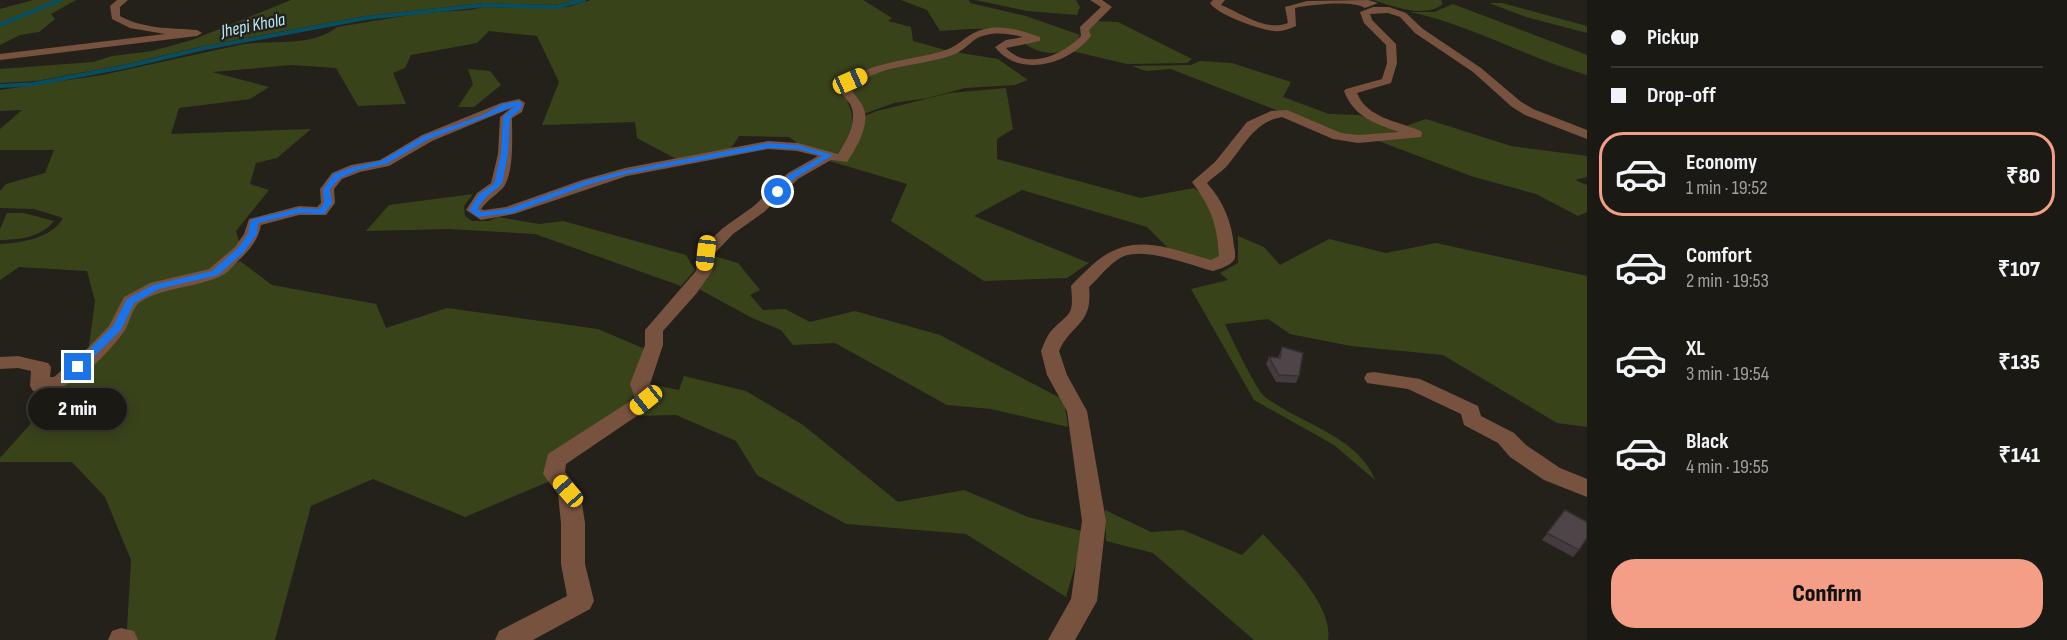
<!DOCTYPE html>
<meta charset="utf-8">
<style>
:root{--surface:#1b1914;--page:#24221d;--text:#f1f3f6;--muted:#a0a0a0;--line:#393834;--accent:#f49e87}
body{margin:0;font-family:"Sofia Sans Condensed",sans-serif;background:var(--page);color:var(--text);height:100vh;display:flex;flex-direction:column;font-size:22px;white-space:nowrap}
*{box-sizing:border-box;margin:0}
p{font-size:20px;color:var(--muted)}
.icon{flex:none;width:33px;height:33px;fill:none;stroke:currentColor;stroke-width:2;stroke-linecap:round;stroke-linejoin:round}
.map{position:relative;flex:1;overflow:hidden}
.drawer{display:flex;flex-direction:column;background:var(--surface);width:480px}
.drawer>*{flex:none}
.banner{display:grid;align-content:center;height:132px;padding:0 24px;background:var(--surface)}
.end{position:absolute;width:27px;height:27px;margin:-14px;border:8px solid #1a73e8;background:#fff;box-shadow:0 0 0 3px #fff}
.from{border-radius:50%}
.bubble{position:absolute;height:42px;border-radius:21px;background:var(--surface);box-shadow:0 3px 15px #0003,0 0 0 2px var(--line);font-size:20px;font-weight:800;line-height:42px;text-align:center}
.car{position:absolute;width:18px;height:36px;margin:-18px -9px;border-radius:8px;box-shadow:0 0 4px 2px #0007;background:linear-gradient(#f5c518 24%,#345 0 40%,#f5c518 0 76%,#345 0 86%,#f5c518 0)}
.banner b{display:flex;align-items:center;gap:21px;height:57px;font-size:22px}
.banner b+b{border-top:2px solid var(--line)}
.banner i{width:15px;height:15px;background:var(--text)}
ul{padding:0;list-style:none}
li{display:flex;align-items:center;gap:18px;height:84px;margin:0 12px 9px;padding:0 12px;border:3px solid transparent;border-radius:24px}
li div{flex:1}
li b{display:block;font-size:22px}
li em{font-style:normal;font-weight:800}
li.active{border-color:var(--accent)}
li>.icon{width:54px;height:54px;stroke-width:1.5}
.action{display:flex;gap:12px;margin-top:auto;padding:12px 24px}
.action a{flex:1;height:69px;border-radius:24px;background:var(--accent);color:#111;font-size:24px;font-weight:800;line-height:69px;text-align:center}
main{display:flex;flex:1;min-height:0}
.map>svg:first-child{display:block}
.green{fill:#39431a}
.lines{fill:none;stroke-linecap:round;stroke-linejoin:round}
.stream{stroke:#074f60;stroke-width:4}
.minor{fill:#77523f;fill-rule:evenodd}
.wall{fill:#433b3f}
.building{fill:#4e4549;stroke:#373033;stroke-width:1.5}
.route{fill:#1a73e8}
.labels{text-anchor:middle;stroke-width:5;stroke-linejoin:round;paint-order:stroke}
.far-water-label{font-size:18px;font-style:italic;fill:#b5ebfc;stroke:#24211b}
</style>
<main>
<div class="map">
<svg width="1587" height="640" viewBox="0 0 1587 640">
<rect width="100%" height="100%" fill="#24211b"/>
<path class="green" d="M33,0h23l-56,23v-14z
M62,0h14l-25,14 4,5 -16,13 -19,3 -20,10v-18z
M291,0h287l-24,5 -71,-2 -118,13 -166,31 -76,18 -87,16 -36,2v-14l93,-7 19,-6 40,-5 40,-11z
M591,0h272l29,18 -4,3 23,6 2,14 36,10c-24,6 -95,19 -108,37 16,33 15,33 -3,66l-38,-9 -11,-8 -50,-1 -9,14 -52,10 -41,-22 -2,-16 -93,3 17,-43 -22,-46 -48,-5 -12,12 -66,12 -6,13 -12,5 13,31 -48,2 -22,-38 -44,-3 -80,7 57,15 -19,12 -71,9 -8,26 140,-5 -34,29 -21,5 -6,21 19,6 -33,41 4,14 -31,26 -53,13 -68,69 7,-52 -8,-30 -68,-4 -19,13v-36c22,-1 52,-6 63,-26l-29,-9 -34,-1v-17l6,-7 39,-11 9,-23h-54v-21l22,-19 -22,1v-21l102,-15 142,-31c29,-4 69,3 93,-17l85,-14 48,-3 13,-3 69,1 16,-1z
M901,0h68l1,3 56,13 54,19c-13,23 -37,22 -56,8l14,-4c-36,-13 -60,-11 -98,-8l-13,-21z
M975,0h101l4,7 -3,8 -50,-4z
M1373,0h68l2,4c-19,15 -50,2 -70,-4z
M1489,3h13l85,23v7l-61,-16z
M1453,4l134,51v20c-60,-17 -115,-50 -177,-63h24z
M1095,21l23,1 74,37 -5,4 -60,1 -55,-13 11,-6 5,-9 -1,-7z
M955,52l43,7 30,21 -13,5 -50,3 -37,10 -34,5 -33,12 -11,-27 16,-12z
M1200,61l32,2 59,19 -8,15 46,17 30,1 52,19 -56,2 -18,-2 -166,-65 -25,2 -14,-5 59,-1z
M468,69l22,2 11,14 -27,22h-16l15,-23z
M1006,88l7,41 -16,10v20l144,39 53,-10c23,17 23,43 27,69l-10,6 -42,-14 -22,-22 -125,-37 -48,26 115,47 -22,15 -83,3 -93,-60 16,-37 -81,-24 5,-3 13,3 16,-42 17,-7 73,-18z
M1426,119l85,27 76,10v21l-12,3 12,5v27l-9,4 -42,-22 -65,-18 -95,-36 28,-3 -1,-10z
M473,194l-9,12 1,10 7,5h16l10,-4 41,7 24,-3 123,34 9,15 -14,16 -146,-52 -87,-5 -82,2 23,-26z
M7,213h17l30,8c-13,16 -34,19 -54,19v-11z
M1238,236l26,11 16,18 49,-26 57,14 50,-10 151,33v151l-30,-4 -114,-68 -92,-9 -61,-12 -22,-15 -43,5c6,13 31,66 40,73 34,26 94,40 110,83l-41,-35 -80,-45 -63,-111 37,-9 -8,-7 18,-10z
M714,256l24,7 22,27 -10,5 13,15 22,-1 25,13 45,-11 85,24 124,65 4,27 -77,-18 -44,-4 -112,-62 -42,2 -12,-15 -29,-12 -53,-29z
M240,261l32,24 104,19 10,24 61,-20 151,21 47,20 -2,52 -68,41 -25,39 -85,36 -92,-38 -62,27 -36,134h-138l-10,-11 4,-69 -26,-63 -33,-35h-72v-4l52,-58 11,-17 71,-82 22,-11 54,-12z
M684,376l62,15 57,34 95,77 66,-12 64,27 57,15 -19,65 -100,-63 -120,-10 -89,-49 -21,-34 -60,-26 -43,1 12,-33 34,7z
M1105,510l46,22 32,-2 59,25 21,-21c22,24 71,72 65,106h-74l-101,-87 -47,-12z"/>
<g class="lines">
<path class="stream" d="M0,25l60,-25
M0,86l34,-2 90,-17 81,-19 161,-30 118,-13 72,2 28,-7"/>
<path class="minor" d="M117,0h11l-8,7v9c23,13 51,12 77,14l5,3 -5,3 -197,24v-6l165,-20 -35,-6 -18,-9 -2,-13z
M1090,0h12l10,7 -23,23 2,6c-22,28 -71,43 -96,11l11,-7 17,-3c-12,-3 -25,-5 -37,-2 -13,2 -19,14 -31,19 -32,13 -77,9 -104,35 4,7 10,12 13,20 6,17 -8,39 -17,53l-16,-2 -33,19 -34,33 -31,22 -19,20 -2,17 -16,23 -33,37v14l-13,39 6,16 -3,5 -87,59 -1,8 15,19 5,32v41l9,37 -4,8 -57,31h-38l4,-9 68,-35 -6,-32v-41l-3,-29 -15,-20 5,-20 87,-56 -5,-14 15,-39v-15l51,-59 4,-21 23,-22 31,-22 34,-33 30,-17 -21,-5 -29,-2 -141,27 -113,38 -33,6 -15,-10 11,-17 14,-10 7,-29 2,-37 11,-9 -2,1 -77,32 -43,25 -29,6 -18,7 -8,10 1,14 -9,12h-27l-38,10c-2,13 -11,25 -21,34 -6,6 -13,15 -21,18 -26,11 -55,10 -79,25 -8,6 -10,20 -15,28 -17,25 -60,69 -92,61l-3,-5 1,-15 -13,-3 -18,1v-12l18,-1 30,7 3,4 -1,10h4l34,-29 21,-22 15,-29 26,-14 59,-14 26,-22 9,-13 5,-15 50,-13 18,1 4,-4 -1,-14 12,-16 19,-8 29,-5 42,-25 79,-32 18,-4 6,4 -3,9 -10,6c0,19 2,50 -7,67 -4,7 -17,14 -24,24l3,1 22,-3 76,-27 43,-12 143,-27 30,2 40,11c8,-14 21,-33 12,-50 -4,-5 -8,-10 -11,-16 22,-27 75,-27 107,-38 18,-7 22,-19 44,-22 17,-2 34,3 50,9v4l-34,7c21,23 57,7 75,-12l-1,-9 21,-20z
M1225,0l-4,5c20,8 45,27 67,18l-3,-16 22,-6 61,-1 10,3 -13,5c-14,-8 -50,-3 -66,-1l-4,1 1,18c-7,3 -14,6 -22,5 -14,-1 -58,-17 -64,-28l3,-3z
M1373,7h16l17,6 17,16 58,39 39,33 13,8 54,21v9l-62,-24 -13,-8 -39,-35 -58,-39 -15,-16 -12,-4 -18,1 2,6 24,24 1,19 -6,20 -34,10c10,25 40,28 64,38l1,3 -1,3 -63,6 -25,-4 -51,-22c-29,5 -38,30 -56,50 -6,6 -13,10 -19,16 16,18 25,39 27,64 1,4 2,10 0,13 -4,6 -15,9 -21,11 -25,-6 -69,-26 -93,-13 -12,7 -21,20 -31,29 4,38 -17,36 -30,64l8,24 20,36 19,110 -9,80 -22,39h-27l23,-41 11,-78 -15,-110 -20,-36 -6,-24c3,-7 6,-16 11,-21 18,-19 22,-13 19,-44 5,-6 11,-11 17,-17 40,-40 76,-22 123,-9l8,-4c-2,-33 -8,-48 -27,-74l23,-20 32,-40 24,-11 16,-1 54,23 17,2 41,-3c-25,-9 -45,-15 -55,-41l2,-2 36,-10 5,-16 -1,-18 -22,-22 -4,-11z
M1374,372l46,7 58,27 3,10 33,17 12,12 34,23 27,11v18l-43,-17 -34,-23 -12,-14 -34,-18 -3,-11 -53,-25 -41,-6 -3,-5 3,-5z
M121,628l13,3 4,9h-30l4,-9z"/>
</g>
<path class="wall" d="M1282,347l17,29 -3,7 -20,-1 -10,-18 3,-7 9,1z
M1565,510l14,40 -6,7 -31,-17z"/>
<path class="building" d="M1282,347l21,6 -4,23 -20,-1 -10,-18 11,1z
M1565,510l22,12v16l-8,12 -32,-17z"/>
<path class="route" d="M519,101l3,2 -1,6 -11,9 -2,36 -6,30 -17,14 -8,11 5,3 26,-3 77,-28 38,-10 145,-28 30,2 35,10 -38,23 -17,16 -4,-2 16,-18 33,-18 -25,-7 -30,-1 -142,26 -36,10 -78,29 -34,4 -9,-7 10,-16 15,-10 7,-30 2,-37 12,-11 -86,33 -43,25 -28,6 -18,8 -10,11 2,14 -8,11 -25,-1 -41,10 -1,11 -13,18 -26,23 -59,14 -25,14 -13,27 -40,39h-7l-2,-2 41,-41 14,-27 26,-14 59,-14 26,-23 10,-14 3,-14 48,-12 20,1 5,-6 -1,-14 11,-15 19,-7 28,-6 43,-25 59,-21 20,-11z"/>
<g class="labels">
<g class="far-water-label">
<text transform="translate(253 25) rotate(-11)" y="6">Jhepi Khola</text>
</g>
</g>
</svg>
<i class="end from" style="left:778px;top:192px"></i>
<i class="end" style="left:78px;top:367px"></i>
<div class="bubble" style="left:28px;top:388px;width:99px">2 min</div>
<i class="car" style="left:850px;top:81px;rotate:66deg"></i>
<i class="car" style="left:706px;top:253px;rotate:187deg"></i>
<i class="car" style="left:646px;top:400px;rotate:231deg"></i>
<i class="car" style="left:568px;top:491px;rotate:319deg"></i>
</div>
<section class="drawer">
<div class="banner">
<b><i class="from"></i>Pickup</b>
<b><i></i>Drop-off</b>
</div>
<ul>
<li class="active"><svg class="icon" aria-label="car" viewBox="0 0 24 24"><path d="M5 17H2v-5l4-1 3-4h7l3 4 3 1v5h-3M9 17h6M6 11h13"/><circle cx="7" cy="17" r="2"/><circle cx="17" cy="17" r="2"/></svg><div><b>Economy</b><p>1 min · 19:52</p></div><em>₹80</em></li>
<li><svg class="icon" aria-label="car" viewBox="0 0 24 24"><path d="M5 17H2v-5l4-1 3-4h7l3 4 3 1v5h-3M9 17h6M6 11h13"/><circle cx="7" cy="17" r="2"/><circle cx="17" cy="17" r="2"/></svg><div><b>Comfort</b><p>2 min · 19:53</p></div><em>₹107</em></li>
<li><svg class="icon" aria-label="car" viewBox="0 0 24 24"><path d="M5 17H2v-5l4-1 3-4h7l3 4 3 1v5h-3M9 17h6M6 11h13"/><circle cx="7" cy="17" r="2"/><circle cx="17" cy="17" r="2"/></svg><div><b>XL</b><p>3 min · 19:54</p></div><em>₹135</em></li>
<li><svg class="icon" aria-label="car" viewBox="0 0 24 24"><path d="M5 17H2v-5l4-1 3-4h7l3 4 3 1v5h-3M9 17h6M6 11h13"/><circle cx="7" cy="17" r="2"/><circle cx="17" cy="17" r="2"/></svg><div><b>Black</b><p>4 min · 19:55</p></div><em>₹141</em></li>
</ul>
<div class="action"><a>Confirm</a></div>
</section>
</main>
